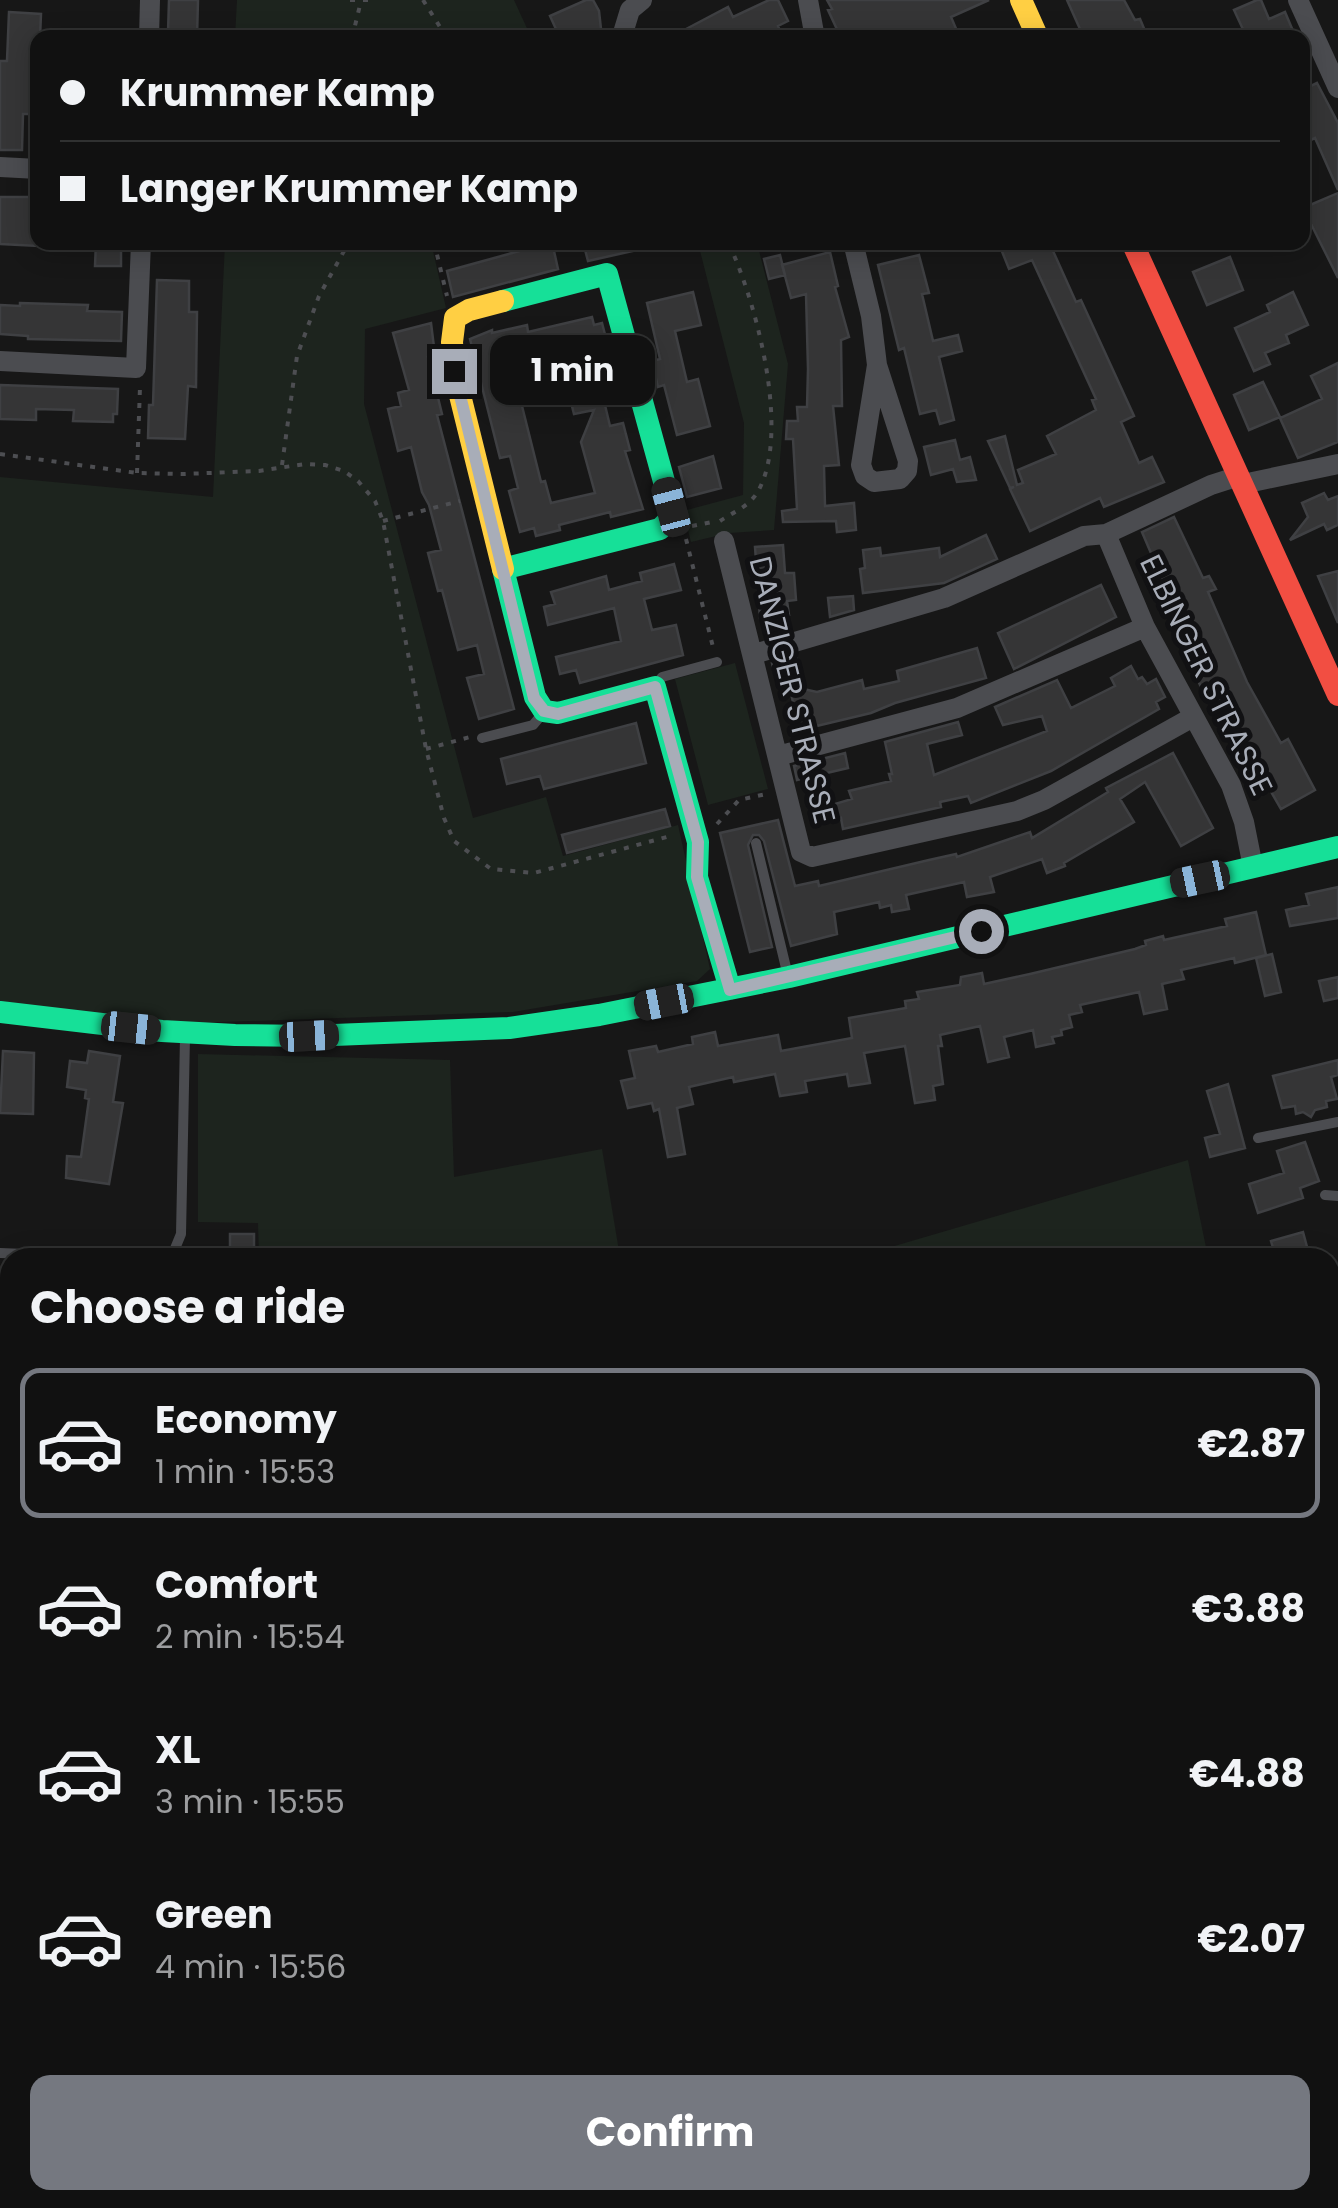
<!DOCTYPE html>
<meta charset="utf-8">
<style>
:root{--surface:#111;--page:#1a1a1a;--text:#f1f3f6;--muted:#9c9d9f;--line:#303131;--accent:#757880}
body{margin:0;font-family:Poppins,sans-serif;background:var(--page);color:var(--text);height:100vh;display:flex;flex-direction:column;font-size:38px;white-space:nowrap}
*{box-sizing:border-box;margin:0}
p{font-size:32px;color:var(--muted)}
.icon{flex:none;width:55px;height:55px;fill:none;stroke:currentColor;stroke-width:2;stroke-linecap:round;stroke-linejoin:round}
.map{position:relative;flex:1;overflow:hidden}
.details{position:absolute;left:0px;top:1248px;width:1340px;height:962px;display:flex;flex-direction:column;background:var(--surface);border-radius:30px 30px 0 0;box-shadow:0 5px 25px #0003,0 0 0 2px var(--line)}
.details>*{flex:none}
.hud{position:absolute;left:30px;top:30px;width:1280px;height:220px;border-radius:20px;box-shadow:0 5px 25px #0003,0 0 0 2px var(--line);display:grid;align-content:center;height:220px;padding:0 30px;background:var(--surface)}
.end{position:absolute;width:45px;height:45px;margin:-22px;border:12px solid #a8adb8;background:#111;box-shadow:0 0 0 5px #111}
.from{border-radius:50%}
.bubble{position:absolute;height:70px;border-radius:20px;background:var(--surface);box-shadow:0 5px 25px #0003,0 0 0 2px var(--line);font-size:32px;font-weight:700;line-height:70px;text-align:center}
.car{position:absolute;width:30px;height:60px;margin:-30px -15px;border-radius:12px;box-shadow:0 0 8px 2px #0007;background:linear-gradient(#222 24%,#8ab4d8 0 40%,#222 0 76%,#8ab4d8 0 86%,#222 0)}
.hud b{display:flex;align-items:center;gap:35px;height:95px;font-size:38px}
.hud b+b{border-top:2px solid var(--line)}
.hud i{width:25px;height:25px;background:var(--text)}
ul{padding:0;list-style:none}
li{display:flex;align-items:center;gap:30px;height:150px;margin:0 20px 15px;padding:0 10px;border:5px solid transparent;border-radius:20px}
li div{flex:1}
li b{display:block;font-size:38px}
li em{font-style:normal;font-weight:700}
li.active{border-color:var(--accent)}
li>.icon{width:90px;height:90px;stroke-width:1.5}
h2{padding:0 30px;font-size:45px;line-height:120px}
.button{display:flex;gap:20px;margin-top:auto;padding:20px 30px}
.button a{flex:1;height:115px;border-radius:20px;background:var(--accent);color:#fff;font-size:40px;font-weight:700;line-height:115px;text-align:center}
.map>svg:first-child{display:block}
.green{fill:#1d241e}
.building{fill:#353536;stroke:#3f4043;stroke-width:2.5;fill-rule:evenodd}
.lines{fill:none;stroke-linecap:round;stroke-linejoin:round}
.path{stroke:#4d4e52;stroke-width:4;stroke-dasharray:5 8;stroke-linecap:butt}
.lane{stroke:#4b4c50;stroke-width:10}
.street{stroke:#4b4c50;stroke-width:20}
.fast{stroke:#16e098;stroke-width:22}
.slow{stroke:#ffcf43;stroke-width:22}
.jam{stroke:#f24e42;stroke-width:22}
.route{stroke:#a8adb8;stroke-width:12}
.labels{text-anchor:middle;stroke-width:10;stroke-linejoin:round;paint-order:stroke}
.street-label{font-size:30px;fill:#a8adb8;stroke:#111113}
</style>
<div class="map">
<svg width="1338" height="2208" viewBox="0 0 1338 2208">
<rect width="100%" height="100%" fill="#171717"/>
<path class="green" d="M237,0h277l17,37h-296z
M225,243h239l-31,8 13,57 -81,21 -1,75 109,414 73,-21 17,59 115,-31 32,144 -13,12 -184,31 -350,12 -163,-23v-524l213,20z
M698,243h59l31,121 -14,166 -45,3 -38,9 -8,-31 60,-16 1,-72z
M735,663l33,126 -60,16 -33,-126z
M198,1054l252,6 4,117 148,-28 18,108h-361l-1,-34 -60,-1z
M1188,1160l20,97h-351z
M0,1427l10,3v770h350l5,8h-365v-424l4,-2 -4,-31z
M1338,1754v454h-826l-1,-8h819v-444z"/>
<path class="building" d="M169,0h29l-1,38h-23v-5h-6z
M586,0h7l6,11 3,27h-42l-10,-22z
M769,0h9l10,21 -10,5 5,12h-114l59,-31 5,10z
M827,0h162l-38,17 9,21h-119l-13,-28 4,-1z
M1067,0h57l11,20 5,-1 8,19h-64z
M1257,0h4l8,19 16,-7 11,26h-49l-13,-28z
M9,12l32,2 -1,24 -7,2 -2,50h6v16h-5l-1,8h-8l-1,36h-22v-89h7z
M1317,83l21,40v67l-23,-52 -13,6v-54z
M1338,193v85l-35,-70z
M0,197h34l4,49 -38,-2z
M96,242h25v24h-26z
M552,242l6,27 -105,28 -6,-26z
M583,242h63v6l-58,13z
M1016,242h33l27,60 5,-2 53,116 -13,6 18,41 13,-6 12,25 -60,25 -4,-9 -70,33 -20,-42 4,-2 -4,1 -22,-47 17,-5 12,49 6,-2 -5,-13 38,-16 -9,-18 49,-26 -4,-10 4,-1 -64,-139 -23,9 -8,-20z
M830,252l8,34 -3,1 14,50 -8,3 1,66h-9l6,59 -15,1 1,40 29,-3 2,27 -19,2 -1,-11 -53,1 -1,-11 15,-2 -4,-70h-7l1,-18h11l-1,-14h10l1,-38 -2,-75 -15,4 -9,-33z
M780,255l5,20 -16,4 -5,-20z
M919,255l10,38 -7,1 11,47 25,-6 4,16 -23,6 15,63 -14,4 -4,-14 -16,4 -16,-66 -5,2 -21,-85z
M1230,257l13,33 -36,15 -14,-33z
M157,280l32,1v31h8l-1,75 -8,-1 -3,53 -37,-1 1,-33h4z
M693,292l8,33 -26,6 12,51 11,-3 12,47 -33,9 -13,-50 -6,2 -6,-26 8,-2 -13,-56z
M1293,292l15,33 -22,10 3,8 -24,10 5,11 -16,7 -19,-43 35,-16 -3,-7z
M20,303l68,2 -1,6 35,1 -1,29 -93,-2v-3l-28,-2v-29l20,1z
M592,317l2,8 8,-2 5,19 -8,2 1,5 -8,2 18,75 13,-3 7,27 -5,1 18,58 -32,8 -1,-5 -51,13 1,5 -24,6 -2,-8 -14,4 -11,-41 9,-3 -8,-32 -10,2 -30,-119 22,-9v3l35,-8 1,7zM560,359l14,55 20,-4 -13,32 14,51 -44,10 -6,-22 -4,1 -22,-88 13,-3 -5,-23z
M431,323l4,32 -7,2 14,57 -5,1 77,294 -35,10 -12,-41 17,-4 -7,-29 -19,5 -16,-60 -4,1 -10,-38 13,-3 -12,-45 -7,-13 -11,-45 -13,4 -10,-42 13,-3 -3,-13 11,-3 -16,-57z
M1338,363v79l-40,16 -18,-40 42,-19 -11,-23z
M1263,382l17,35 -31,13 -15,-35z
M0,385l118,4 -1,25h-4v8l-40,-1 1,-11 -38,-1v11l-36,-1z
M955,440l5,20 10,-3 6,23 -19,2 -4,-13 -22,6 -7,-28z
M713,456l8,32 -34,9 -8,-30z
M1324,493l4,7 10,-4v29l-11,5 -3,-6 -34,16 18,-23 -6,-14z
M1174,517l29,61 6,-2 7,13 -8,3 39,90 34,61 7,-4 27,51 -34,19 -65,-113 -9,4 -30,-65 -7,-19 7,-2 -35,-82z
M986,535l11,24 -53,24 -81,10 -3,-24 5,-1 -2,-18 17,-2 1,8 58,-8 1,9z
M783,545l2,28h9l2,27 -9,1 2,14 -7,1 1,11 -17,2 -1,-11h-5l-5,-71z
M674,564l7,26 -37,9 8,31 24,-5 7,30 -103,28 -4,-13 -16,4 -4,-17 65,-16 -7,-33 -66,17 -4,-18 11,-3 -4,-12 55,-16 3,14 33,-9 -2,-8z
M1338,571v52l-20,-47z
M1101,585l15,32 -102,52 -16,-36z
M853,596l1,14 -24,7 -2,-19z
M977,648l9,30 -91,25 -24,10 -71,17 -11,-44 28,6 45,-12 2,9 35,-8 -2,-10z
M796,656l3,14 -24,6 -3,-13z
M1131,666l7,13 4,-2 5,7 9,-5 9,18 -9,5 3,7 -108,62 -80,32 -3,-7 -28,6 1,5 -98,22 -2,-11 -9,3 -4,-15 24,-7 -3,-8 42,-10 -2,-7h3l-7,-32 73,-20 4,13 -35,9 7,31 113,-44 -5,-15 -39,9 -8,-18 62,-27 14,28 44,-22 -4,-8z
M636,723l10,40 -102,26 -4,-13 -33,8 -6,-25z
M845,753l3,15 -51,12 -3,-14z
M1173,753l40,75 -32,18 -36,-64 -25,17 14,23 -70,41 1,3 -18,7 -5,-14 -52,18 4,15 -27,5 -3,-15 -58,13 3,14 -17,3 -1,-7 -11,3 -1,-6 -45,10 3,22 -46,12 -27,-105 -5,-6h-6l-5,10 24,102 -22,5 -30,-119 58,-13 17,66 23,-5 1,5 110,-26 27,-6 1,3 73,-25 2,6 76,-46 -2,-4z
M665,809l5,17 -103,27 -5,-18z
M1338,887v31l-48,8 -4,-16 23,-5 -3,-11z
M1256,912l10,43 -31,8 -1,-5 -53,12 3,9 -22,5 5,25 -23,5 -5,-22 -59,13 2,7 -13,3 3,12 -11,3 1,5 -10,2 2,6 -18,4 -3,-17 -29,7 5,20 -21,5 -8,-36 -40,9 2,11h-4l5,38 -10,2 2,14 -20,3 -10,-57 -41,7 6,30 -21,3 -2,-12 -42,7 2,11 -27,4 -5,-22 -41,8 -1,-5 -44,10 4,17 -16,4 8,46 -17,3 -9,-48 -5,2 -2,-8 -24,5 -7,-27 14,-3 -6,-27 27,-5 2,6 35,-8 -1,-7 23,-5 3,14 60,-11 3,16 71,-13 -3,-20 57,-10 -1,-7 14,-2 -2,-7 43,-7 1,-8 21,-4 2,11 46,-10 105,-25 11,-4 -1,-4 18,-5 1,4 63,-14 -2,-7z
M1272,954l9,38 -16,4 -9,-38z
M1338,977v21l-14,3 -5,-20z
M3,1051l31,2 -1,61 -33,-1z
M89,1051l31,5 -7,46 10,1 -14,81 -43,-6 1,-22 14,1 8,-58 -4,-1 1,-8 -19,-3 3,-26 17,2z
M1338,1060v15l-7,2 6,22 -11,2 1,6 -12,3 -4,7 -8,-5 -7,2 -1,-8 -13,2 -9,-32z
M1228,1084l17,64 -35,9 -5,-19 15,-4 -13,-43z
M1305,1142l14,39 -19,7 3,10 -45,15 -9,-29 35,-11 -7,-22z
M1303,1232l7,26h-34l-5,-17z
M230,1234h24v20h-24z"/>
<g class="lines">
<path class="path" d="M350,0h24
M423,0l24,38
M352,38l9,-37
M434,242l13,54
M694,249l16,-7
M0,454l137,19 47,1 75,-3 46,-7 20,1 19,6 14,10 17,20 8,20 43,228 18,69 10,23 37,28 43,4 140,-38
M282,465l15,-109 22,-60 30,-54
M137,473l3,-86
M383,521l77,-20
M720,521c12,-8 28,-14 37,-28 35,-58 -1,-193 -29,-251
M692,526l25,-5
M686,539l28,112
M426,749l44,-12
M717,824l22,-24 27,-6
M1330,1754l8,-2
M0,2123l10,18
M41,2200l5,8
M449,2200l5,8
M394,2208l5,-8"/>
<path class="lane" d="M655,686l7,-9 55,-15
M482,738l51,-13 11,-13
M756,843l32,133
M1258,1138l80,-16
M1325,1195l13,1
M0,1253l125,5
M163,1258l11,-7 7,-17 4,-197"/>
<path class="street" d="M808,0l7,38
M1298,0l40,88
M149,38l1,-38
M625,38l-2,-5 7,-23 12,-10
M0,167l38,2
M853,242l18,74 6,49 31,96 -1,10 -7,8 -26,3 -9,-6 -4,-11 16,-100
M0,361l136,7 5,-126
M1239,476l-28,9 -105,49 39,93 86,158 13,37 9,45
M1243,484l95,-20
M724,541l77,311 11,5 205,-46 27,-11 149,-83
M754,654l190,-56 140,-62 22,-2
M778,756l179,-48 188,-81"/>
<path class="fast" d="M503,301l104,-27 64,233 -2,13 -9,9 -157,40 32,128 9,14 14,2 97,-26 43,155 -1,35 33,112
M0,1012l162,19 73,4 74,1 200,-8 90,-13 190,-38 549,-130"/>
<path class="slow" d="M1021,0l17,38
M503,569l-49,-198 -2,-29 3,-24 14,-8 34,-9"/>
<path class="jam" d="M1132,242l206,453"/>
</g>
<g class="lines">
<path class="route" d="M454,371l80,327 10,13 14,3 97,-27 43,155 -1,35 33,113 251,-59"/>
</g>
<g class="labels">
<g class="street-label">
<text transform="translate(1206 675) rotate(64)" y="10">ELBINGER STRASSE</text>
<text transform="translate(792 690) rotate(76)" y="10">DANZIGER STRASSE</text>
</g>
</g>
</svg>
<i class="end from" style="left:981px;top:931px"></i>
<i class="end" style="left:454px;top:371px"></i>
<div class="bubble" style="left:490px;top:335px;width:165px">1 min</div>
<i class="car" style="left:671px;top:507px;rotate:345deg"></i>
<i class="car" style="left:1200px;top:879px;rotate:258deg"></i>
<i class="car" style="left:664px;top:1002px;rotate:259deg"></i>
<i class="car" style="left:131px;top:1028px;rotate:96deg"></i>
<i class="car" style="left:309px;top:1036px;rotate:87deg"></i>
<div class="hud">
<b><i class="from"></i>Krummer Kamp</b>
<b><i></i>Langer Krummer Kamp</b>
</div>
<section class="details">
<h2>Choose a ride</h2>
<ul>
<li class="active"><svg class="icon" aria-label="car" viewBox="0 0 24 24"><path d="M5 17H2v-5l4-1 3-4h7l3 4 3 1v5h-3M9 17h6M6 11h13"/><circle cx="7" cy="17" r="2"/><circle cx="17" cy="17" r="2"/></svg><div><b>Economy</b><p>1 min · 15:53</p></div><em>€2.87</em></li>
<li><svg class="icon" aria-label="car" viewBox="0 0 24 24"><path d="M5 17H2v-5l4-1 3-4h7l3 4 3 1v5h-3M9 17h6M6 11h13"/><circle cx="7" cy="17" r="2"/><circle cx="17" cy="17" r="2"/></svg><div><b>Comfort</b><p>2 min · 15:54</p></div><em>€3.88</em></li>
<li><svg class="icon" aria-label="car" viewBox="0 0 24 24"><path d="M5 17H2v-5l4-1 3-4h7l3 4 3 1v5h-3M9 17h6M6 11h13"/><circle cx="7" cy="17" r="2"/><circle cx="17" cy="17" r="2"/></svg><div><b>XL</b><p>3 min · 15:55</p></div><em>€4.88</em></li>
<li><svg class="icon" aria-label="car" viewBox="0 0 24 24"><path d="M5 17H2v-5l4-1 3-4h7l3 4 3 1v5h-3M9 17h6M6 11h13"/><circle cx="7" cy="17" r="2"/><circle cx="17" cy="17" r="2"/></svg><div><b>Green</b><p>4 min · 15:56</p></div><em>€2.07</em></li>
</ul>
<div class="button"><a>Confirm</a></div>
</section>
</div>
